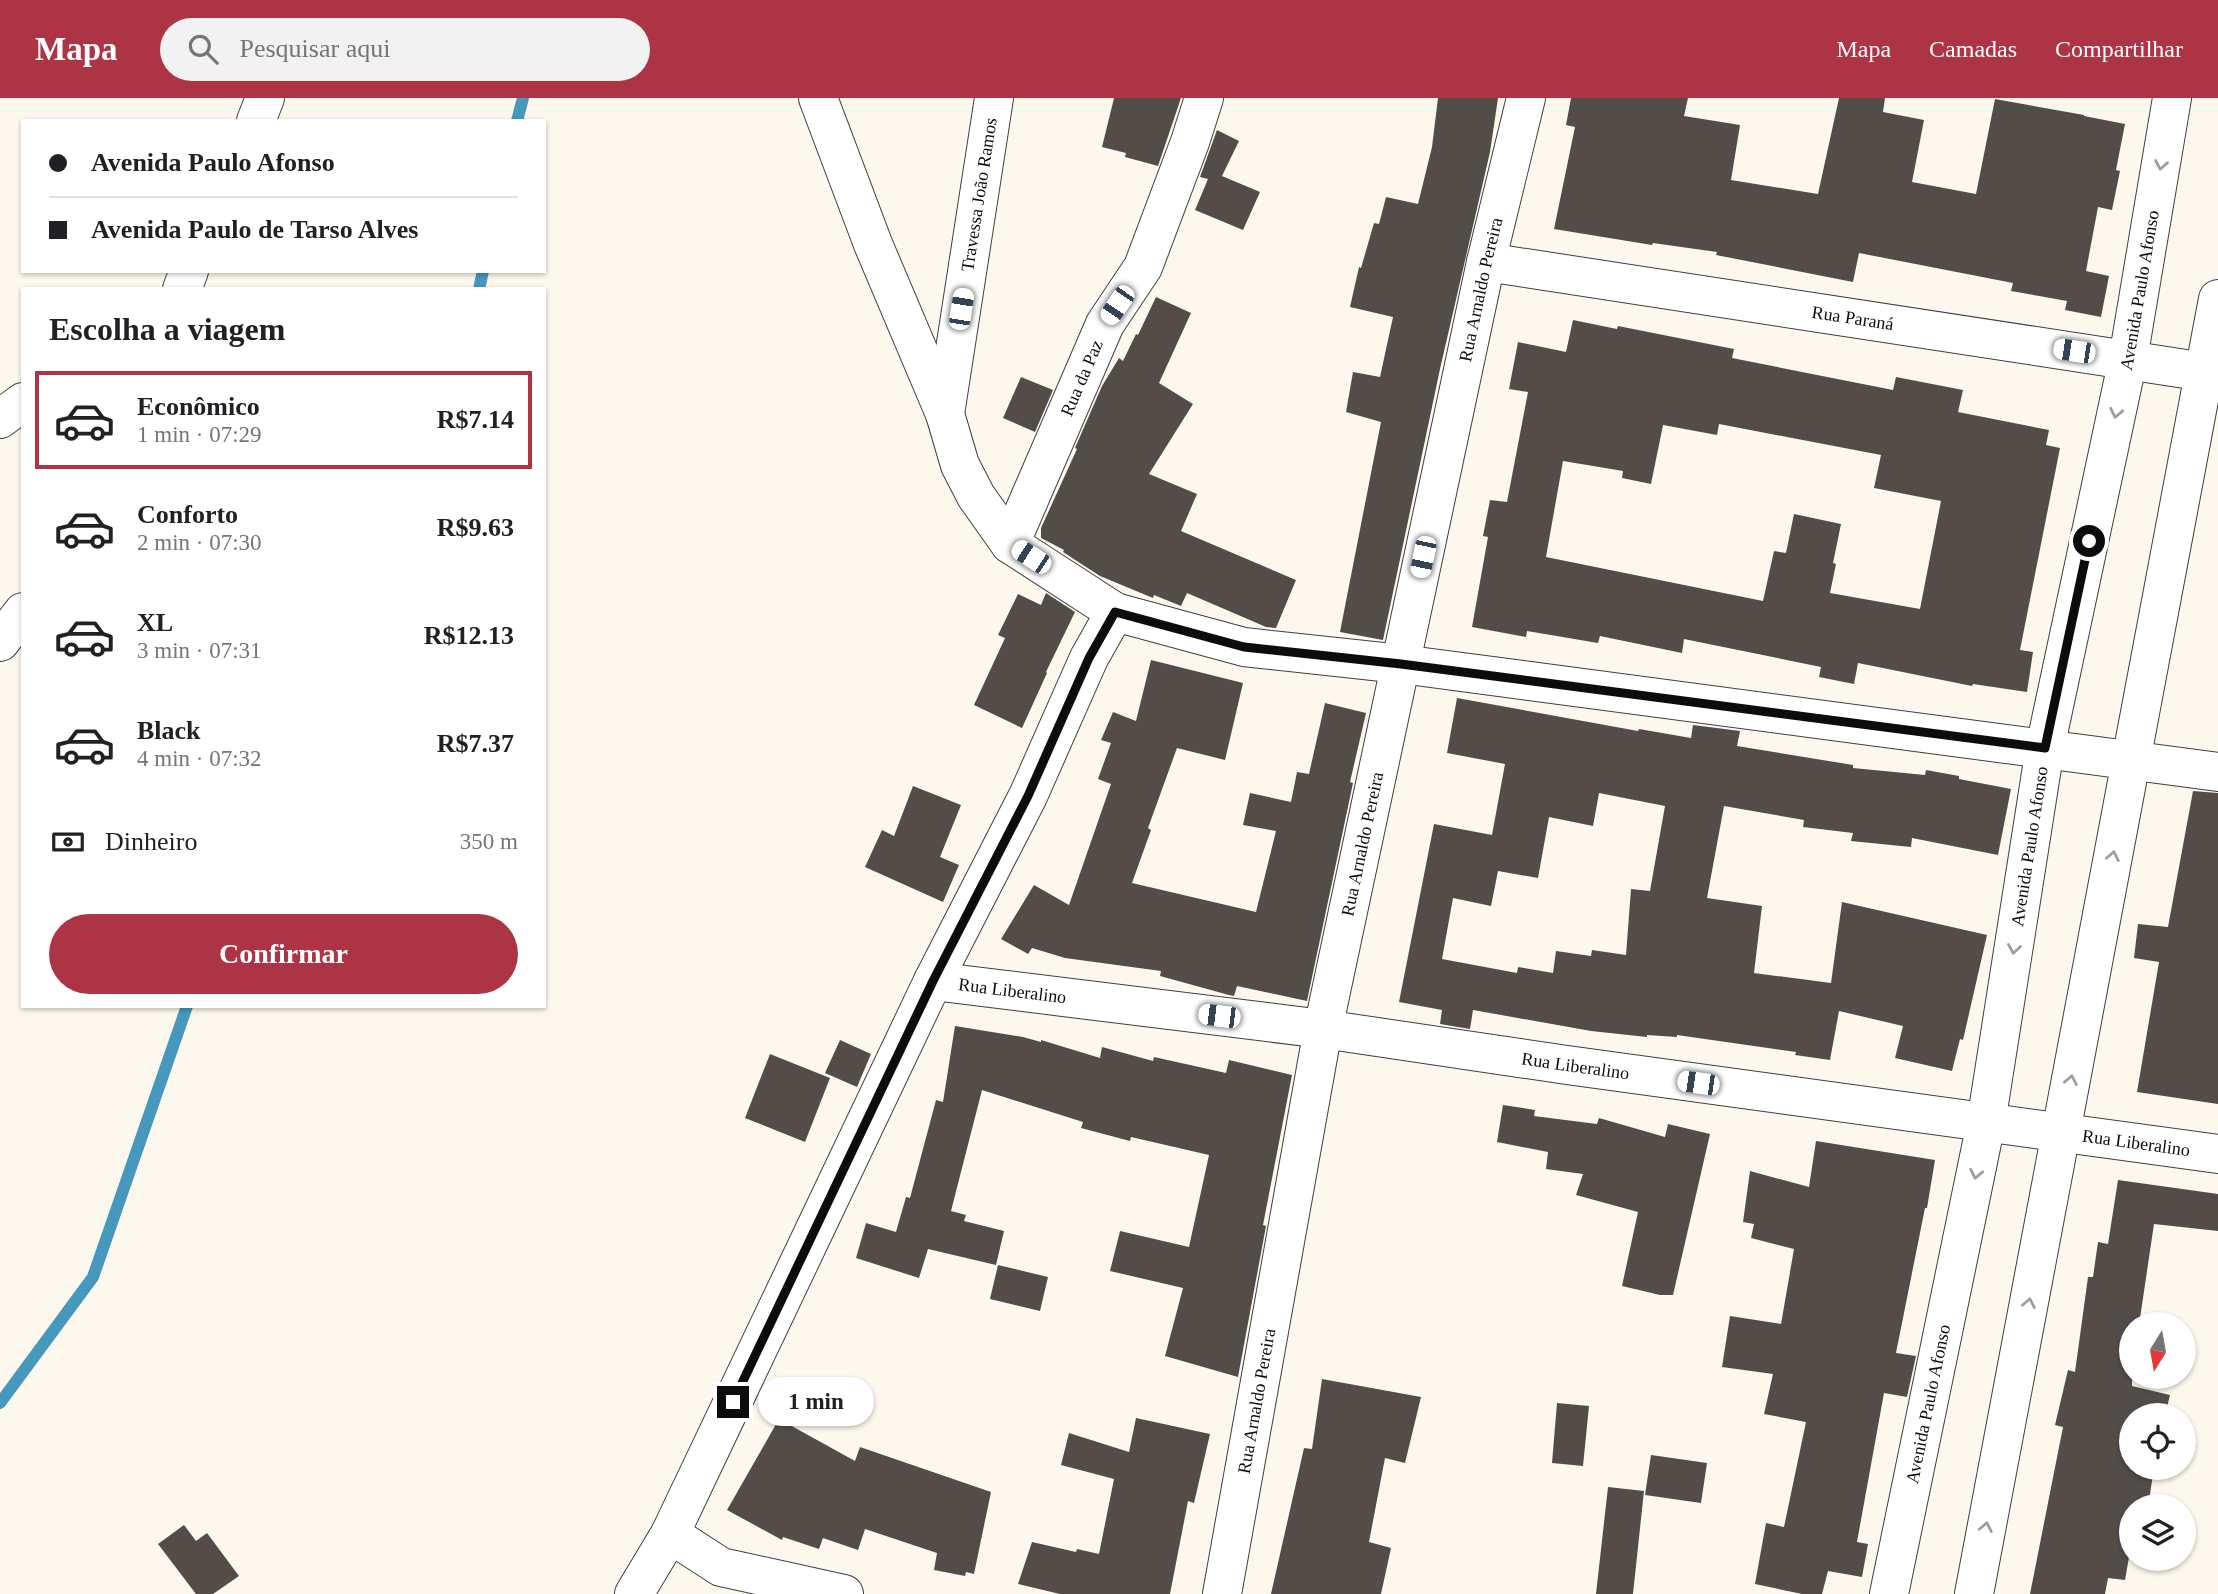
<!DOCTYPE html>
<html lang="pt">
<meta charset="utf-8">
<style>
:root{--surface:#fff;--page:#f2f2f2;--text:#202124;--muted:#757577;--line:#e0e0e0;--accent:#ac3444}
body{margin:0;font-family:"Times New Roman",serif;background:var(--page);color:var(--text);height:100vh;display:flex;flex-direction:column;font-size:26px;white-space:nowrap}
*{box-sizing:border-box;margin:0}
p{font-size:23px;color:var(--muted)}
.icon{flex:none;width:38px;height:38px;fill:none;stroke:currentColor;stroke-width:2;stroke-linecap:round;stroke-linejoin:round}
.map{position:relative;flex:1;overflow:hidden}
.details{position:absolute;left:21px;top:189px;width:525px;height:721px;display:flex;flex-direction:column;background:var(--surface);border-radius:0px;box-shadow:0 2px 5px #0004}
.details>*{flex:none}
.hud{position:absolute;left:21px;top:21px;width:525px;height:154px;border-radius:0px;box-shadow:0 2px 5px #0004;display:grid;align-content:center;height:154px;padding:0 28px;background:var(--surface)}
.needle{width:46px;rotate:191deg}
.fabs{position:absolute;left:2119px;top:1214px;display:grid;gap:14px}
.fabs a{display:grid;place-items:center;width:77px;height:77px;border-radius:50%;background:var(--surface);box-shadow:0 2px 5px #0004;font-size:35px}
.end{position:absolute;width:32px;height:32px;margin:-16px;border:9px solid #0c0c0c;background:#fff;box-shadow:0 0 0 4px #fff}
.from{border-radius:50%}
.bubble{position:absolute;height:49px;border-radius:24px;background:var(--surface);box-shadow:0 2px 5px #0004;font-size:23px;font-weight:700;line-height:49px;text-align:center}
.car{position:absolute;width:21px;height:42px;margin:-21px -10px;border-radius:9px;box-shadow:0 0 5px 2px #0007;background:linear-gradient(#fff 24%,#345 0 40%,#fff 0 76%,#345 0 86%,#fff 0)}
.hud b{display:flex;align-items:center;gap:24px;height:66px;font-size:26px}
.hud b+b{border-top:2px solid var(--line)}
.hud i{width:18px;height:18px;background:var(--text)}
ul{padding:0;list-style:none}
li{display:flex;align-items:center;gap:21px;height:98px;margin:0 14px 10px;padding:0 14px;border:4px solid transparent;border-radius:0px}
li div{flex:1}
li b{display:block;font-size:26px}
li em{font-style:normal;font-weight:700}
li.selected{border-color:var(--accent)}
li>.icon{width:63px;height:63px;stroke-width:1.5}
h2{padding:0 28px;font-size:32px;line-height:84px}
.pay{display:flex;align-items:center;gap:18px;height:77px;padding:0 28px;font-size:26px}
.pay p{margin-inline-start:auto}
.cta{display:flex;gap:14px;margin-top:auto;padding:14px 28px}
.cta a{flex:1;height:80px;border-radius:42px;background:var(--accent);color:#fff;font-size:28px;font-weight:700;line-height:80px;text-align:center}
header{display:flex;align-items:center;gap:42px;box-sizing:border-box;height:98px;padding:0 35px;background:var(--accent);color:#fff}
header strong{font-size:33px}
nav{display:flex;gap:38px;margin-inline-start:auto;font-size:24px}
.search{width:490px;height:63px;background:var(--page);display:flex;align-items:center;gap:18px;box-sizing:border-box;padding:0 24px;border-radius:38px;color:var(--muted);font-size:26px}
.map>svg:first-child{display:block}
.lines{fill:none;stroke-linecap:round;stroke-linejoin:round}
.stream{stroke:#4798bd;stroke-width:12}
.building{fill:#534d4a;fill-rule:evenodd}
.minor-casing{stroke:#3f3f3f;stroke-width:40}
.minor{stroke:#fff;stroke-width:38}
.oneway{stroke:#9e9e9e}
.route{stroke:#0c0c0c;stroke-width:9}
.labels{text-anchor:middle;stroke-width:7;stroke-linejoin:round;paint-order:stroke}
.street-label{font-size:18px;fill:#0c0c0c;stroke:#fff}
</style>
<header>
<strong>Mapa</strong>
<div class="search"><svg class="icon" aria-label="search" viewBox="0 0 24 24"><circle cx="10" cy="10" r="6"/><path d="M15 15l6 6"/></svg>Pesquisar aqui</div>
<nav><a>Mapa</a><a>Camadas</a><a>Compartilhar</a></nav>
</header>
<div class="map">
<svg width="2218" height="1496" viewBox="0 0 2218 1496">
<rect width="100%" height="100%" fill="#fdf8ed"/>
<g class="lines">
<path class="stream" d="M517,23l6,-23
M479,191l4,-18
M0,1305l93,-126 94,-271"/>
</g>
<path class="building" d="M1114,0h67l-23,68 -33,-9 1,-4 -24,-6z
M1438,0h60l-8,54 -50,217 -57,271 -43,-8 41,-210 -35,-10 7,-40 27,5 13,-60 -43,-10 9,-40 2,1 13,-45 5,1 7,-27 32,7 14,-57z
M1571,0h117l-4,18 56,9 -9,55 87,14 21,-96h46l-2,14 41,8 -12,62 64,12 19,-95 89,16v1l41,8 -9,46 4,1 -8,39 -14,-3 -12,64 23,5 -8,41 -36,-7 2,-9 -56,-10 2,-8 -154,-30 -6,29 -137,-27 1,-3 -64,-9 -1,2 -98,-16 21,-102 -9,-2z
M1217,32l22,11 -17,35 38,16 -17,38 -48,-20 13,-31 -8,-2z
M1156,199l35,16 -32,70 34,21 -44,70 48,20 -16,37 115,49 -20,48 -10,-1 -79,-34 -6,13 -27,-11 -1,3 -53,-22 -37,-24 1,-2 -23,-12v-10l36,-79 -2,-1 27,-62 17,-28 4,3 13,-27 2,1z
M1573,222l44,9 1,-3 116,23 -2,9 161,32 3,-13 67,13 -5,22 91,18 -3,15 14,3 -40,202 13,2 -6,40 -54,-8 -1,2 -114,-23 -4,21 -35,-7 2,-10 -137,-28 -2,14 -82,-17 -2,7 -71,-12 -1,6 -54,-10 16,-90 -5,-1 7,-36 17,2 21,-110 -19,-3 9,-47 48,10zM1719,326l162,31 -7,33 67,13 -21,108 -90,-16 6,-29 -3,-1 8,-39 -47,-10 -8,39 -12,-2 -11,50 -217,-44 17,-96 60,10 -1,7 29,6 12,-59 54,10z
M1021,279l32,13 -18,42 -32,-14z
M1046,495l29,19 -29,60 1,1 -25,55 -48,-23 31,-67 -7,-3 20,-41 23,11z
M1151,562l92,23 -18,77 -48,-12 -29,80 3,2 -19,53 124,29 20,-81 -33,-6 7,-32 41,9 6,-30 12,2 16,-71 41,10 -16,69 3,1 -46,218 -70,-15 -3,10 -5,-1 -69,-19 1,-5 -96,-13 -33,-10 -4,6 -27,-15 33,-54 35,20 42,-121 -13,-5 13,-36 -10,-3 12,-28 23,9z
M1457,600l181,33 1,-2 52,9 2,-13 47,6 -3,15 116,19v3l72,7 1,-5 33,6v3l52,10 -13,66 -86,-17 -1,9 -60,-6 2,-8 -50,-6 1,-7 -80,-14 -17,92 55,8 -8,67 77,10 11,-81 145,33 -24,105 -3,-1 -8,32 -57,-13 8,-32 -64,-15 -9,49 -35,-5 1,-3 -119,-17v2l-30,-2v2l-56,-6 -118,-21 -3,19 -30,-5 2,-14 -43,-8 35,-178 58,11 13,-71 -58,-11zM1599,695l66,13 -15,85 -19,-2 -5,66 -34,-5 -1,6 -35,-5 -3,22 -35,-6 -1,6 -75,-14 11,-61 38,8 7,-35 40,7 11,-61 44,9z
M913,688l48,19 -21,52 19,8 -16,37 -78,-35 17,-37 12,6z
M2193,693l25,2v311l-81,-12 22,-130 -25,-4 4,-34 30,3z
M955,928l68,11 18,5v-2l59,18 2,-11 51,14 1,-4 72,16 3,-13 63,15 -29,150 3,1 -28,151 -73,-21 18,-68 -73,-17 10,-40 69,16 20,-92 -78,-18 -1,4 -49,-13 2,-6 -101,-32 -31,121 15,4 -2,6 40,10 -8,34 -68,-16 -9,29 -63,-20 10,-35 30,9 10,-35 4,1 26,-98 7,2z
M840,942l31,14 -14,33 -32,-14z
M770,956l60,24 -25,64 -60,-24z
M1503,1007l32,5 -1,6 63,8 2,-6 66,19 3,-13 42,10 -37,161h-13l-38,-9 16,-74 -62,-17 7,-21 -37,-5 2,-17 -51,-10z
M1816,1043l119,19 -8,48h-2l-29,145 20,3 -9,41 -23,-4 -27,149 11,2 -6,33 -34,-6 -6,23h-20l-47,-10 11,-61 18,4 22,-105 -42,-8 9,-40 -51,-7 8,-51 51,8 13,-75 -43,-11 3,-14 -11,-2 7,-51 59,16z
M2118,1082l100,14v37l-64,-7 -15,101h-7v61l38,9 -5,21h-33v52h22l-6,39h-16v33l-7,40 -17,-2 -3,16h-75l33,-167 -8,-2 13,-55 7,2 13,-95h5l5,-35 10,2z
M998,1167l50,12 -8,34 -50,-12z
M1322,1281l99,18 -16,66 -20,-5 -16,84 22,6 -10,46h-110l33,-146 8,1z
M1557,1305l32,3 -6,60 -31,-3z
M1136,1320l74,16 -16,69 -6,-2 -18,93h-110l-42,-10 14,-42 44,10 1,-3 22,5 15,-75 -53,-14 8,-32 60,19z
M779,1321l76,42 5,-14 131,45 -17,82 -8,-2 -1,4 -31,-6 3,-17 -72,-24 -7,21 -35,-12 -4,11 -36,-12 -1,3 -55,-30z
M1651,1357l56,8 -6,40 -56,-8z
M1608,1389l36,4 -11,103h-37z
M184,1427l12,16 11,-8 32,43 -26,18h-17l-38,-50z"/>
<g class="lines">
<defs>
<g id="minor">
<path d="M818,0l55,146 72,170 15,51 16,31 34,48"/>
<path d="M256,23l9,-23"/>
<path id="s1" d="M1486,164l732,112"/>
<path d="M182,191l7,-18"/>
<path id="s2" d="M945,316l49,-316"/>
<path d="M0,321l23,-17"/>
<path id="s3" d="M1115,514l-105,-68 95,-220 38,-57 47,-125 14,-44"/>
<path d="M0,544l23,-30"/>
<path id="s4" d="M933,883l390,48 244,36 651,89"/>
<path d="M670,1436l51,33 123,27"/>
<path d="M634,1496l36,-60 263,-553 95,-185 61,-138 26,-46 129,35 157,17 817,108"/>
<path id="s5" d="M1222,1496l101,-565 163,-767 40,-164"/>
<path id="s6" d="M1889,1496l97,-471 59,-375 83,-389 44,-261"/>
<path d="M1974,1496l244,-1295"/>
</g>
</defs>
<use href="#minor" class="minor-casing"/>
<use href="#minor" class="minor"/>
</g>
<defs><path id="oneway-chevron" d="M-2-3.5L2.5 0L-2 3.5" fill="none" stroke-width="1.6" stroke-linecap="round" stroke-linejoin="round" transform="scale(1.75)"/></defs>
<g class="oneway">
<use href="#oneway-chevron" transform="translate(2161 67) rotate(100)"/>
<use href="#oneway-chevron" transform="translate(2116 315) rotate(102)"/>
<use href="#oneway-chevron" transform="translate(2113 758) rotate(-79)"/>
<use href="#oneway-chevron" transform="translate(2014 851) rotate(99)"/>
<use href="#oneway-chevron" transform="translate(2071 982) rotate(-79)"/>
<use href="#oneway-chevron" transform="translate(1976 1076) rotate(102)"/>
<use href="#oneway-chevron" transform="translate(2029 1205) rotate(-79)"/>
<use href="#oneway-chevron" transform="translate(1986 1429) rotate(-79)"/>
</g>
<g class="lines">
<path class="route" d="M733,1304l200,-421 95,-185 61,-138 26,-46 129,35 157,17 644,84 44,-207"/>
</g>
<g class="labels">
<g class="street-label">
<text dy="6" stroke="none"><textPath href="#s2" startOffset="222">Travessa João Ramos</textPath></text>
<text dy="6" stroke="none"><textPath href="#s5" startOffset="1330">Rua Arnaldo Pereira</textPath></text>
<text dy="6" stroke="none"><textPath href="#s6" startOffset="1328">Avenida Paulo Afonso</textPath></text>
<text dy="6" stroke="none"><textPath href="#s1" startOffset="371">Rua Paraná</textPath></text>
<text dy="6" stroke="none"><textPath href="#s3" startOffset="306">Rua da Paz</textPath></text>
<text dy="6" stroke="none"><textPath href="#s5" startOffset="763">Rua Arnaldo Pereira</textPath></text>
<text dy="6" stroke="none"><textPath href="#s6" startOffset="761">Avenida Paulo Afonso</textPath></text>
<text dy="6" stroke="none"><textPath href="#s4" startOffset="80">Rua Liberalino</textPath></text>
<text dy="6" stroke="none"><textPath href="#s4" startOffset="648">Rua Liberalino</textPath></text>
<text dy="6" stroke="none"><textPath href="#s4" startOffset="1214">Rua Liberalino</textPath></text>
<text dy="6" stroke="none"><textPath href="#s5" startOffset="196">Rua Arnaldo Pereira</textPath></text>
<text dy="6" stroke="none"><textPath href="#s6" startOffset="194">Avenida Paulo Afonso</textPath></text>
</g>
</g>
</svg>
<div class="fabs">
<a><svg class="needle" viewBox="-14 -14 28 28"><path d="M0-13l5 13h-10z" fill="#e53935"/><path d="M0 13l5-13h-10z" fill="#757577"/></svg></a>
<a><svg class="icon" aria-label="locate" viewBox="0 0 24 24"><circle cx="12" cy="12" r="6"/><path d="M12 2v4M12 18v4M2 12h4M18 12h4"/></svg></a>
<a><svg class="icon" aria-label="layers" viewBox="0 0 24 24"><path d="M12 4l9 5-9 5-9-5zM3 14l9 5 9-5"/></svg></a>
</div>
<i class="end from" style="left:2089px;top:443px"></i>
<i class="end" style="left:733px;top:1304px"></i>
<div class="bubble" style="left:758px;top:1279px;width:116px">1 min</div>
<i class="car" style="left:1117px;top:207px;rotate:214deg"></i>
<i class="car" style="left:961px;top:211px;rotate:9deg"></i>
<i class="car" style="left:2074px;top:253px;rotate:279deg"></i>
<i class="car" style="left:1031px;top:459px;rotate:303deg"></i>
<i class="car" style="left:1423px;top:459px;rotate:192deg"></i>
<i class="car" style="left:1219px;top:918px;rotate:277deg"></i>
<i class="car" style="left:1698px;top:985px;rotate:278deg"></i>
<div class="hud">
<b><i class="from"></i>Avenida Paulo Afonso</b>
<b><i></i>Avenida Paulo de Tarso Alves</b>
</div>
<section class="details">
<h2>Escolha a viagem</h2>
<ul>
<li class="selected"><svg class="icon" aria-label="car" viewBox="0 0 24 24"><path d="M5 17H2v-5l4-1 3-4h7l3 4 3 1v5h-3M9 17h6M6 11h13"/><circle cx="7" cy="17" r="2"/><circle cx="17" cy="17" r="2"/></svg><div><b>Econômico</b><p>1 min · 07:29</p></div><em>R$7.14</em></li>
<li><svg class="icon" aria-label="car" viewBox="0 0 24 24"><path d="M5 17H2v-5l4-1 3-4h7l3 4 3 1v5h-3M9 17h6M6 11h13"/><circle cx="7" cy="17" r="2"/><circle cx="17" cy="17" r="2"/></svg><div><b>Conforto</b><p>2 min · 07:30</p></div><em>R$9.63</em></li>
<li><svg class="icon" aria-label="car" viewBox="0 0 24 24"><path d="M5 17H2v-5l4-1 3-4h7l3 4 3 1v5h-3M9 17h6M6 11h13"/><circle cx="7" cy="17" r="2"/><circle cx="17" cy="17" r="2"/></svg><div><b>XL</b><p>3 min · 07:31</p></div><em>R$12.13</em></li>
<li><svg class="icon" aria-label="car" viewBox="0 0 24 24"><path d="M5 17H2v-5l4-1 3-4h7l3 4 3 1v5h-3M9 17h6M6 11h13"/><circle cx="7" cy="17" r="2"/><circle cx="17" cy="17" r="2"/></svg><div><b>Black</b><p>4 min · 07:32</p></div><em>R$7.37</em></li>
</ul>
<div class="pay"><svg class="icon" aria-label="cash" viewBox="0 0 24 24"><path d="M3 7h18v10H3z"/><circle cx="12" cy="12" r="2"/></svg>Dinheiro<p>350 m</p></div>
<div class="cta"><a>Confirmar</a></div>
</section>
</div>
